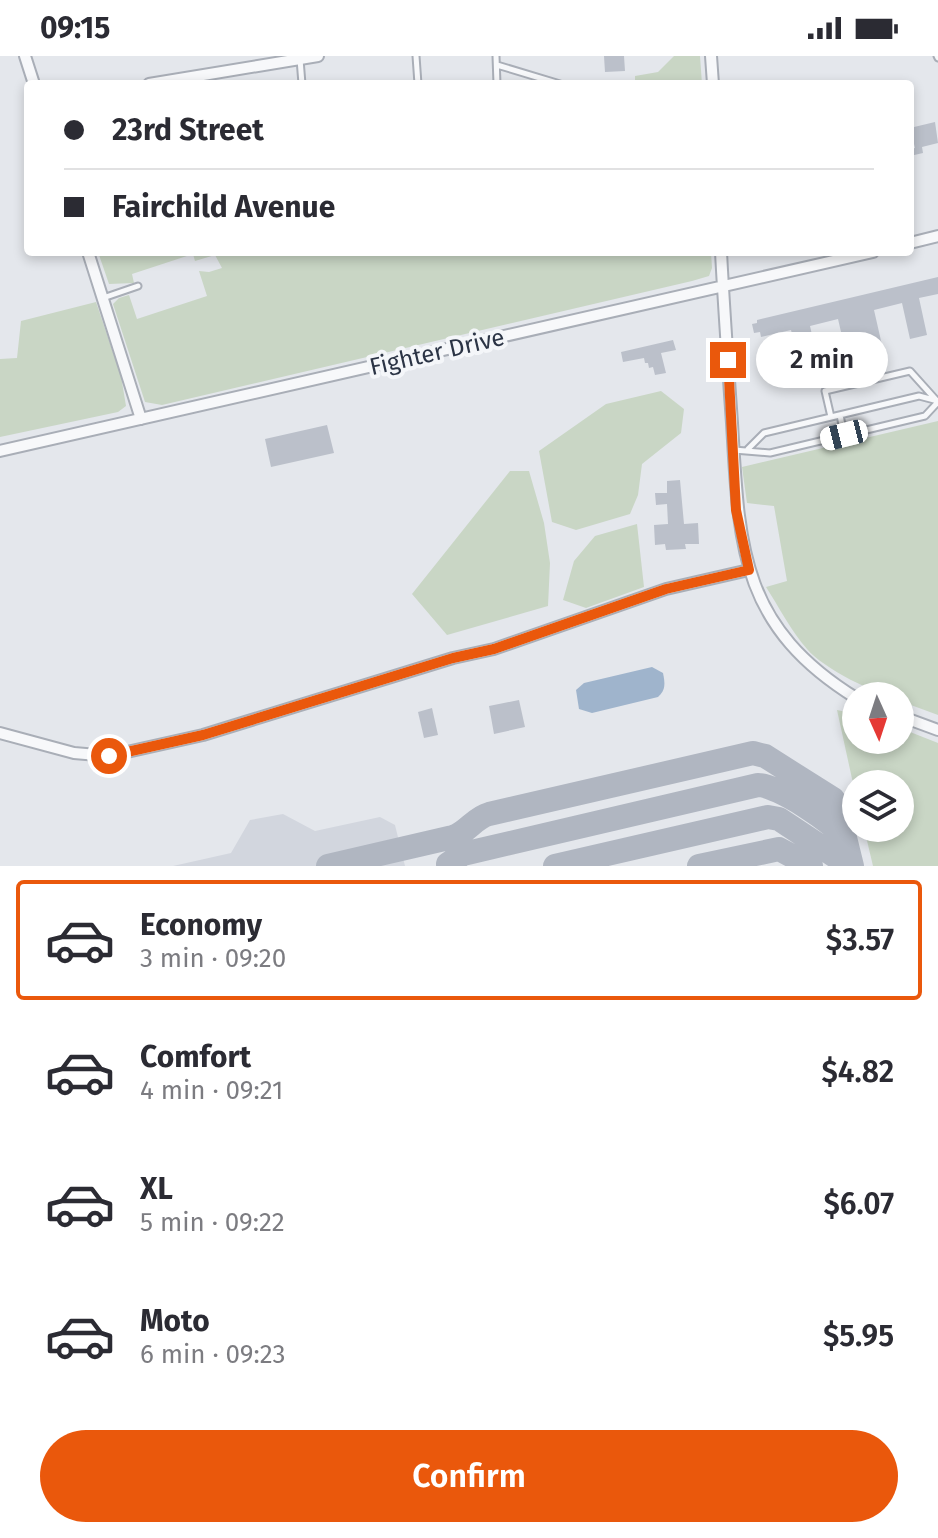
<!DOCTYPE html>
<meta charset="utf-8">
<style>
:root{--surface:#fff;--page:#f2f2f3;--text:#2b2b33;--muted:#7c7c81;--line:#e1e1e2;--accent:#ea580c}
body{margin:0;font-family:"Fira Sans",sans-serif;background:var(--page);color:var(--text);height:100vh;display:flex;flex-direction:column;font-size:30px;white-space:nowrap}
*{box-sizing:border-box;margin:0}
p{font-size:26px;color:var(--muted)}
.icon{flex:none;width:44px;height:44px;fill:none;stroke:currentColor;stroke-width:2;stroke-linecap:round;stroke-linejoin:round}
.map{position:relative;height:810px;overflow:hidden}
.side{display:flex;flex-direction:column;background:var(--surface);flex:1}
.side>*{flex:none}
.hud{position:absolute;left:24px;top:24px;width:890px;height:176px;border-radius:8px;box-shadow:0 4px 12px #0003;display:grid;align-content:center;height:176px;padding:0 40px;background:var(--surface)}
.needle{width:52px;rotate:177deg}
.controls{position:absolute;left:842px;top:626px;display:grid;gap:16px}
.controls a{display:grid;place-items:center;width:72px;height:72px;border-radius:50%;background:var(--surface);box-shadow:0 4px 12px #0003;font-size:40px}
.end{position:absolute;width:36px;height:36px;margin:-18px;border:10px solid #ea580c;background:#fff;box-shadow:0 0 0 4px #fff}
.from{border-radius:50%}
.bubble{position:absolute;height:56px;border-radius:28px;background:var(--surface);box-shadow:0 4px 12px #0003;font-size:26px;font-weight:600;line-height:56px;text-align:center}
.car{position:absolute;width:24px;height:48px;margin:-24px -12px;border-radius:10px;box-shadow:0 0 6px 2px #0007;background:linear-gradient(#fff 24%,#345 0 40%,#fff 0 76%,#345 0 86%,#fff 0)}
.hud b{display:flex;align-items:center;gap:28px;height:76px;font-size:30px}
.hud b+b{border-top:2px solid var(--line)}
.hud i{width:20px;height:20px;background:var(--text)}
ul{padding:14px 0 0;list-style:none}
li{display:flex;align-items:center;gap:24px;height:120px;margin:0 16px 12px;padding:0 24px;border:4px solid transparent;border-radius:8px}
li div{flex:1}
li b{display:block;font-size:30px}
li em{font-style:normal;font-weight:600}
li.selected{border-color:var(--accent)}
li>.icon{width:72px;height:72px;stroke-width:1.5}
.button{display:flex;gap:16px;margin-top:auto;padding:16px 40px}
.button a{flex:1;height:92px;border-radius:48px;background:var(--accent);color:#fff;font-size:32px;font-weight:600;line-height:92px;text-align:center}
.status{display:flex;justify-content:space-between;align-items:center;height:56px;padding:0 40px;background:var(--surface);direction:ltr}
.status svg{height:22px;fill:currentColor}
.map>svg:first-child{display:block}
.built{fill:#d2d6de}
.green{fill:#c9d6c5}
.water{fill:#9fb4cc}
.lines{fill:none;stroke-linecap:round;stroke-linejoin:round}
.taxiway{stroke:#b0b6c1;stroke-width:24}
.building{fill:#bbc0ca}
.service-casing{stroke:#a9aeb7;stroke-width:9}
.minor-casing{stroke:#a9aeb7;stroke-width:14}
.service{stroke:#f7f8fa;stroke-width:5}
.minor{stroke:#f7f8fa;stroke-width:10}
.route{stroke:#ea580c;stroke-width:10}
.labels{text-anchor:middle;stroke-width:8;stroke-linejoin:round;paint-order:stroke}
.street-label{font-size:24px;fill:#2b3445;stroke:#f4f6f9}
</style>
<div class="status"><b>09:15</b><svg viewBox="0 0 49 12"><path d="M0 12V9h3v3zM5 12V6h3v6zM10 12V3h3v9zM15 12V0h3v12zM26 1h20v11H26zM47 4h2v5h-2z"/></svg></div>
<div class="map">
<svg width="938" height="810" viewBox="0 0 938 810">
<rect width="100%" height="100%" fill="#e4e7ec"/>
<path class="built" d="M283,758l32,17 65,-14 15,8 10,41h-232l58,-13 19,-33z"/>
<path class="green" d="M674,0h26l2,28h-67v-8l23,-4z
M98,196h613l1,16 -3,8 -17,5 -530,124 -17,-3 -32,-98 6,-6 10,-3 8,24 70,-23 -8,-25 10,1 13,-4 -7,-13 -20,6 -2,-7 -61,20 2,9 -25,1z
M96,246l25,74 5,30 -8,6 -118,25v-78l17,-1 4,-37z
M661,335l23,18 -3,24 -39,31 -4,31 -8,19 -54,16 -24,-8 -13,-71 67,-47z
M938,365v294l-38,-14v-5c-24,0 -77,-28 -93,-47 -16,-18 -28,-42 -41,-62l21,-6 -13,-75 -27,-3 -5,-36z
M510,415h19l15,52 6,40 -2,43 -101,29 -35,-41z
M637,468l7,63 -58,21 -23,-8 11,-39 21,-25z
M837,654l19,4v26h44v-12l38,15v123h-65l-9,-38h36v-44h-44v13z"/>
<path class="water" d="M652,611l11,6c2,10 3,17 -5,24l-66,16 -13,-4 -3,-19 8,-7z"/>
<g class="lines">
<path class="taxiway" d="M448,808l15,-10 295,-69c19,0 77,38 87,54
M328,810l125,-29c15,-5 21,-19 36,-23l264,-61 12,3 68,43 4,6 15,61
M555,810l213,-49 11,2 71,47
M699,810l80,-17 32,17"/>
</g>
<path class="building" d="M604,0h20l1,15 -20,1z
M935,66l3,21 -16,4 1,6 -13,3v-7l5,-1 -5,-20z
M938,221v17l-19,4 8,37 -17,4 -8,-36 -28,7 13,57 -36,8 -13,-56 -28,7 8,35 -18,4 -9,-35 -30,7 -1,-5 -6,1 -2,-9 5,-1v-3z
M673,284l3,10 -15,3 5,20 -11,2 -2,-8 -4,1 -1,-5h-3l-1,-5 -21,4 -2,-10z
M327,369l7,28 -63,14 -6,-28z
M680,424l4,44 14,-1 1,21h-14l1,5 -20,1 -1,-6 -10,1 -1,-20 14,-1 -1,-20 -11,1 -1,-12h12v-12z
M519,644l6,27 -31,7 -5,-28z
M432,652l6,27 -14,3 -6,-26z"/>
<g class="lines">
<defs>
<path id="service" d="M416,0l2,28
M496,0l1,28
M937,0l1,2
M300,3l2,25
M497,9l63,19
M103,242l35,-12
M840,359l4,20
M831,361l-6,-26 85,-20 27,30
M748,393l16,-16 155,-37 19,5
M734,394l36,3 155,-37 13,-14"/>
<path id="minor" d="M25,0l9,28
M711,0l2,28
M149,28l169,-28
M910,187l28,-7
M88,196l53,167
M721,196c3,57 7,114 11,171 7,123 8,203 124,275
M0,395l873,-199
M900,660l38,14
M0,677l74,20 35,3 94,-21 250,-77 41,-9 172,-60 83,-19"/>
</defs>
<use href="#service" class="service-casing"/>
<use href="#minor" class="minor-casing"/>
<use href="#service" class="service"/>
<use href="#minor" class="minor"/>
</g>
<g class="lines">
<path class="route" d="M109,700l94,-21 250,-77 41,-9 172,-60 83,-19 -13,-60 -8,-150"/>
</g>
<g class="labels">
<g class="street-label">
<text transform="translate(437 296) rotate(-13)" y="8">Fighter Drive</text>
</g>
</g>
</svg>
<div class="controls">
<a><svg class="needle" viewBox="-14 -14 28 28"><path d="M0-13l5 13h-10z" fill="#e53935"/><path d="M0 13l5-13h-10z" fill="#7c7c81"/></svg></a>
<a><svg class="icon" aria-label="layers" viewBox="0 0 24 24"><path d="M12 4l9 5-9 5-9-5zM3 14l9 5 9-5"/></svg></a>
</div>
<i class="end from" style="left:109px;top:700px"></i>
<i class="end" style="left:728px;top:304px"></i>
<div class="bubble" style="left:756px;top:276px;width:132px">2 min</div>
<i class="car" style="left:844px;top:379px;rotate:256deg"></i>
<div class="hud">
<b><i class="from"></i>23rd Street</b>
<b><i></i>Fairchild Avenue</b>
</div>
</div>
<section class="side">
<ul>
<li class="selected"><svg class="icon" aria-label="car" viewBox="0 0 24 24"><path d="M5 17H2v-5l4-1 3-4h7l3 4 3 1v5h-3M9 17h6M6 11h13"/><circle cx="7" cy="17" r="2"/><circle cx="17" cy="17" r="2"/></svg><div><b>Economy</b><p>3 min · 09:20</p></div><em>$3.57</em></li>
<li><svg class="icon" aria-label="car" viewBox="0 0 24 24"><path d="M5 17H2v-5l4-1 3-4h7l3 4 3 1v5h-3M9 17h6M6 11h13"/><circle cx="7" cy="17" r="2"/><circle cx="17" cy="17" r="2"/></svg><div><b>Comfort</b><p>4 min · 09:21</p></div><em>$4.82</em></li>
<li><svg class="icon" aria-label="car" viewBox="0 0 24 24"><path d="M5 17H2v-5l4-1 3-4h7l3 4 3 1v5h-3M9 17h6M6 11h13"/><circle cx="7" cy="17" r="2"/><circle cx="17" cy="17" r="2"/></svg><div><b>XL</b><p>5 min · 09:22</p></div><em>$6.07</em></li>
<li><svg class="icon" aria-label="car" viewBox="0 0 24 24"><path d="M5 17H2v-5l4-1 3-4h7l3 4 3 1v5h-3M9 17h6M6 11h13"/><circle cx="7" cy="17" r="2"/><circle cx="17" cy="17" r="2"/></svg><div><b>Moto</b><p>6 min · 09:23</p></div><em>$5.95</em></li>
</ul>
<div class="button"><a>Confirm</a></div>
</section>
